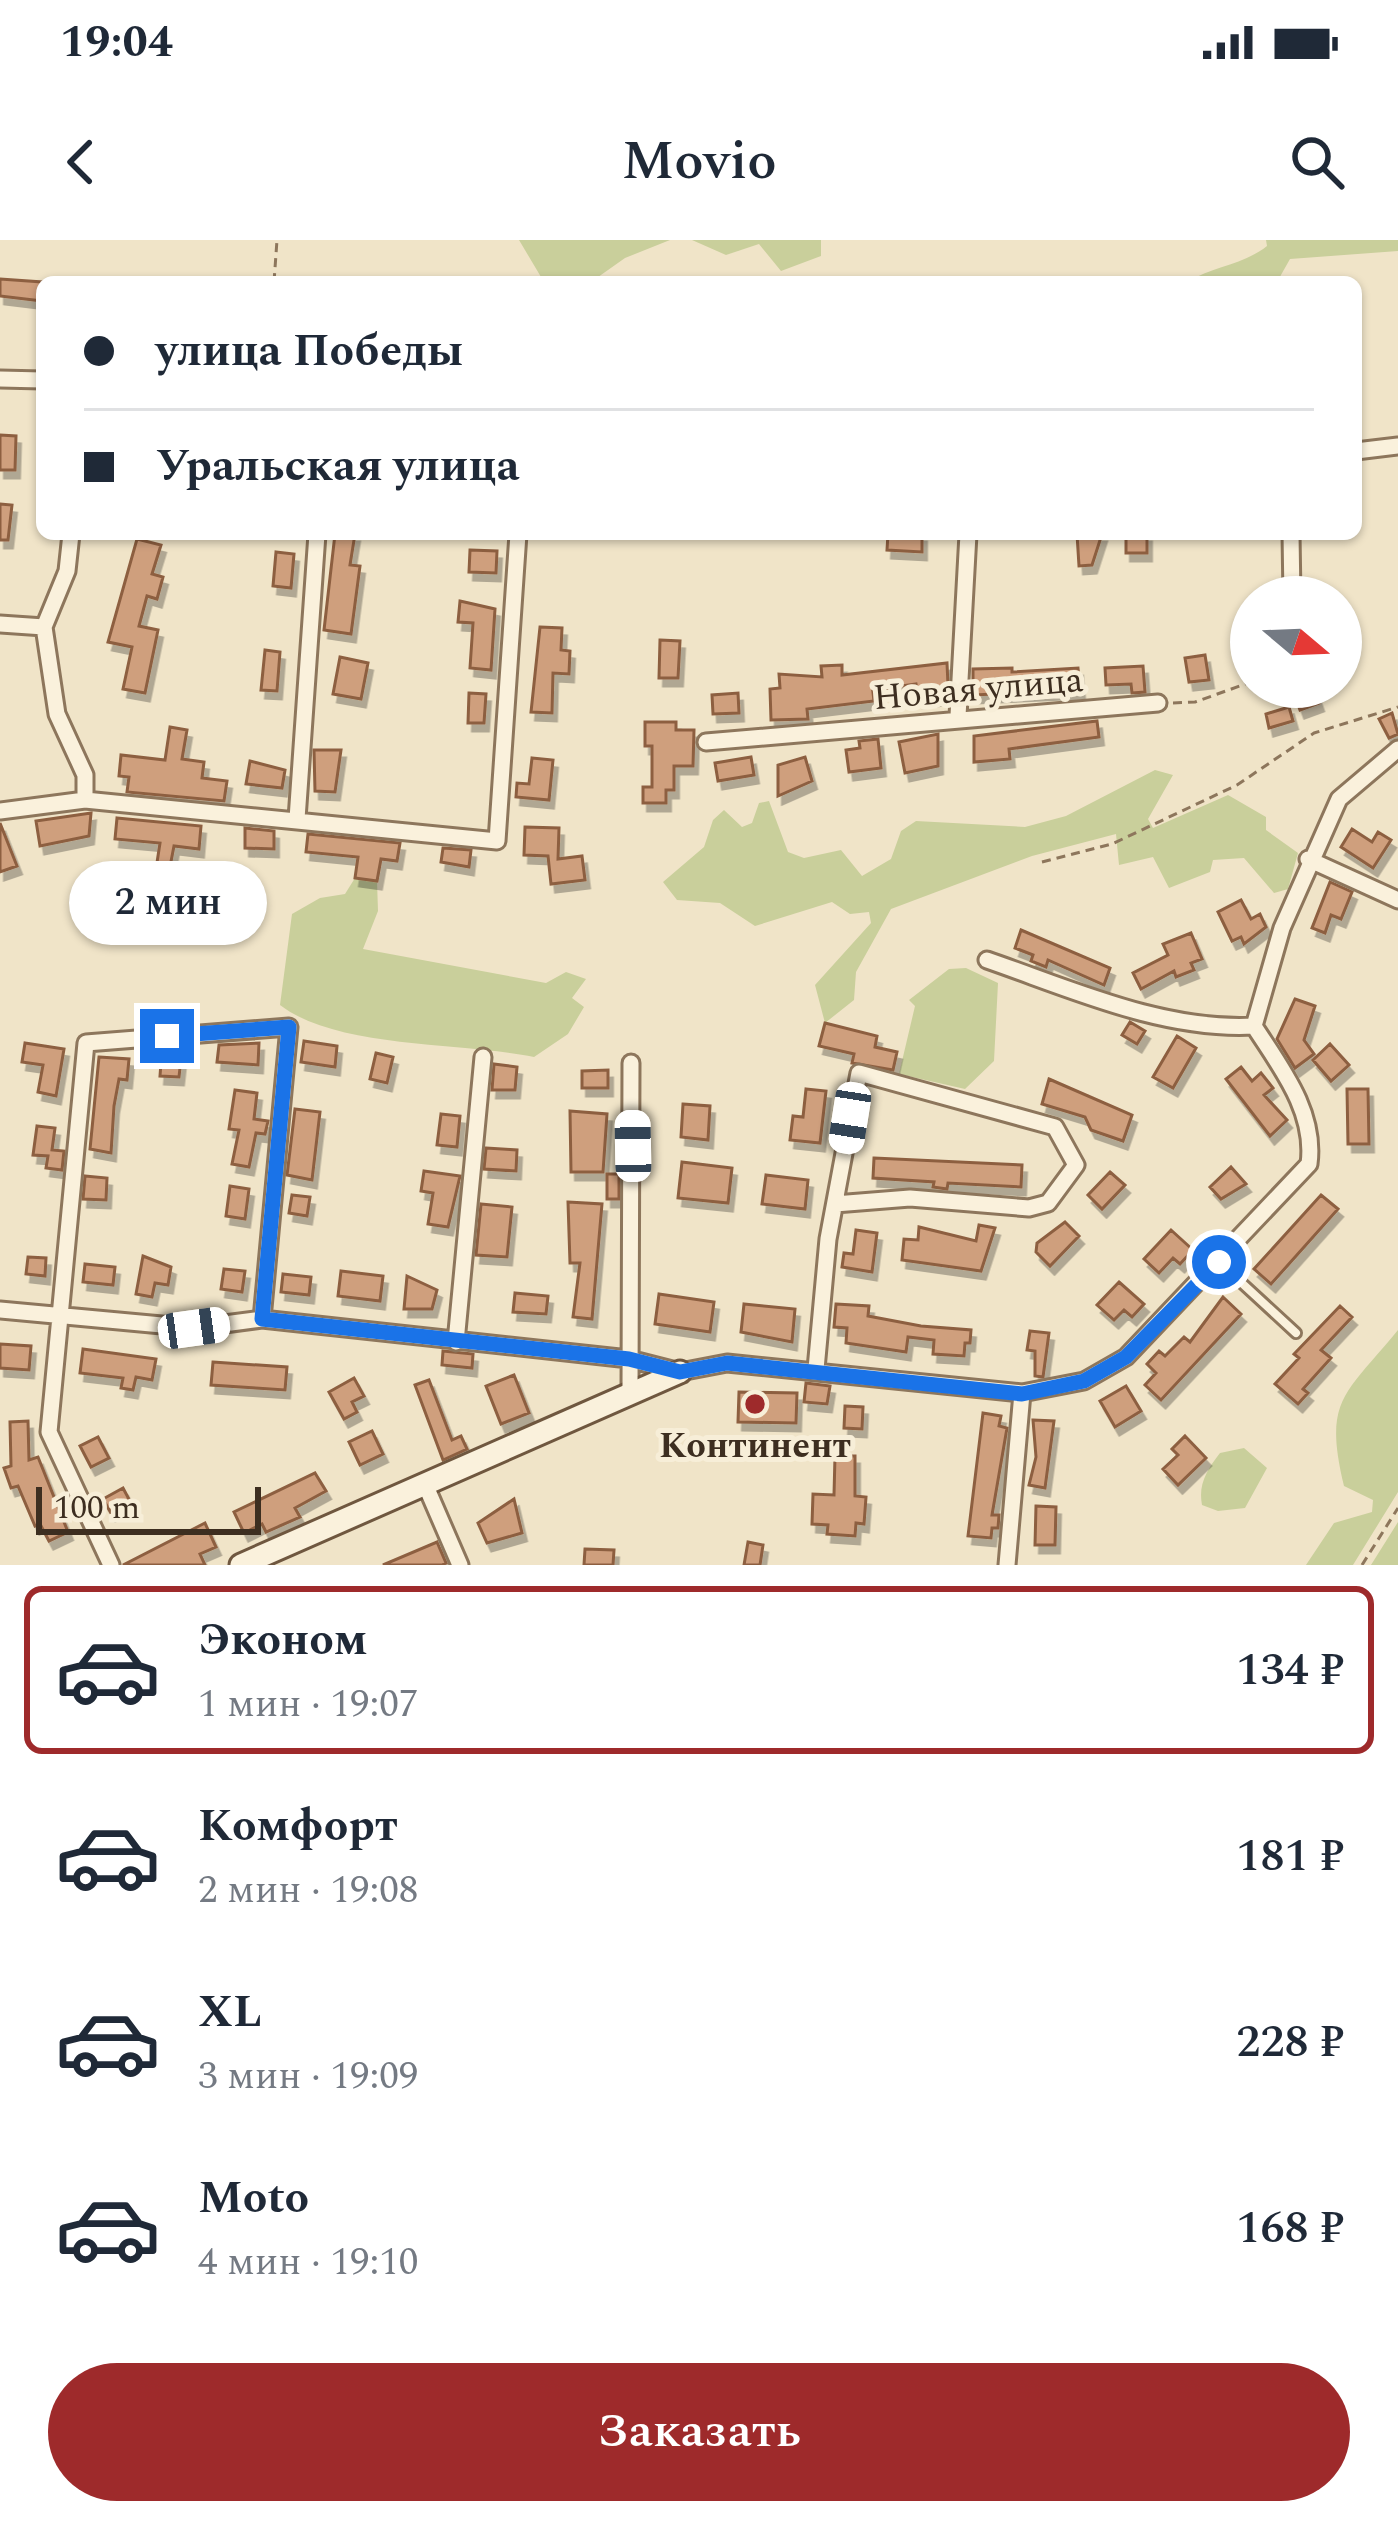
<!DOCTYPE html>
<html lang="ru">
<meta charset="utf-8">
<style>
:root{--surface:#fff;--page:#f6f6f7;--text:#1f2937;--muted:#747a83;--line:#e0e1e3;--accent:#9e2a2b}
body{margin:0;font-family:Spectral,serif;background:var(--page);color:var(--text);height:100vh;display:flex;flex-direction:column;font-size:45px;white-space:nowrap}
*{box-sizing:border-box;margin:0}
p{font-size:39px;color:var(--muted)}
.icon{flex:none;width:66px;height:66px;fill:none;stroke:currentColor;stroke-width:2;stroke-linecap:round;stroke-linejoin:round}
.map{position:relative;height:1325px;overflow:hidden}
.sheet{display:flex;flex-direction:column;background:var(--surface);flex:1}
.sheet>*{flex:none}
.top-card{position:absolute;left:36px;top:36px;width:1326px;height:264px;border-radius:18px;box-shadow:0 3px 9px #0004;display:grid;align-content:center;height:264px;padding:0 48px;background:var(--surface)}
.needle{width:78px;rotate:109deg}
.fabs{position:absolute;left:1230px;top:336px;display:grid;gap:24px}
.fabs a{display:grid;place-items:center;width:132px;height:132px;border-radius:50%;background:var(--surface);box-shadow:0 3px 9px #0004;font-size:60px}
.scale{position:absolute;left:36px;bottom:30px;width:225px;box-sizing:border-box;padding-left:12px;border:6px solid #3d2e20;border-top:0;font-size:33px;line-height:42px;white-space:nowrap;color:#3d2e20;-webkit-text-stroke:9px #f7eed8;paint-order:stroke}
.end{position:absolute;width:54px;height:54px;margin:-27px;border:15px solid #1a73e8;background:#fff;box-shadow:0 0 0 6px #fff}
.from{border-radius:50%}
.bubble{position:absolute;height:84px;border-radius:42px;background:var(--surface);box-shadow:0 3px 9px #0004;font-size:39px;font-weight:600;line-height:84px;text-align:center}
.car{position:absolute;width:36px;height:72px;margin:-36px -18px;border-radius:15px;box-shadow:0 0 9px 3px #0007;background:linear-gradient(#fff 24%,#345 0 40%,#fff 0 76%,#345 0 86%,#fff 0)}
.top-card b{display:flex;align-items:center;gap:42px;height:114px;font-size:45px}
.top-card b+b{border-top:3px solid var(--line)}
.top-card i{width:30px;height:30px;background:var(--text)}
ul{padding:21px 0 0;list-style:none}
li{display:flex;align-items:center;gap:36px;height:168px;margin:0 24px 18px;padding:0 24px;border:6px solid transparent;border-radius:18px}
li div{flex:1}
li b{display:block;font-size:45px}
li em{font-style:normal;font-weight:600}
li.active{border-color:var(--accent)}
li>.icon{width:108px;height:108px;stroke-width:1.5}
.cta{display:flex;gap:24px;margin-top:auto;padding:24px 48px}
.cta a{flex:1;height:138px;border-radius:72px;background:var(--accent);color:#fff;font-size:48px;font-weight:600;line-height:138px;text-align:center}
.status{display:flex;justify-content:space-between;align-items:center;height:84px;padding:0 60px;background:var(--surface);direction:ltr}
.status svg{height:33px;fill:currentColor}
header{display:flex;justify-content:space-between;align-items:center;height:156px;padding:0 48px;background:var(--surface);font-size:54px;font-weight:600}
.map>svg:first-child{display:block}
.green{fill:#c9cf9b}
.building{fill:#cf9f7d;stroke:#8d5f41;stroke-width:3;filter:url(#shadow)}
.lines{fill:none;stroke-linecap:round;stroke-linejoin:round}
.lane-casing{stroke:#8d765c;stroke-width:14}
.street-casing{stroke:#8d765c;stroke-width:21}
.secondary-casing{stroke:#6f573f;stroke-width:27}
.path{stroke:#8d765c;stroke-width:3;stroke-dasharray:9 6;stroke-linecap:butt}
.lane{stroke:#faf1dc;stroke-width:8}
.street{stroke:#faf1dc;stroke-width:15}
.secondary{stroke:#faf1dc;stroke-width:21}
.route{stroke:#1a73e8;stroke-width:15}
.poi-dot{fill:#9e2a2b;stroke:#f7eed8;stroke-width:4.5}
.labels{text-anchor:middle;stroke-width:10;stroke-linejoin:round;paint-order:stroke}
.street-label{font-size:36px;fill:#3d2e20;stroke:#f7eed8}
.poi-label{font-size:36px;font-weight:bold;fill:#3d2e20;stroke:#f7eed8}
</style>
<div class="status"><b>19:04</b><svg viewBox="0 0 49 12"><path d="M0 12V9h3v3zM5 12V6h3v6zM10 12V3h3v9zM15 12V0h3v12zM26 1h20v11H26zM47 4h2v5h-2z"/></svg></div>
<header><svg class="icon" aria-label="back" viewBox="0 0 24 24"><path d="M15 5l-7 7 7 7"/></svg>Movio<svg class="icon" aria-label="search" viewBox="0 0 24 24"><circle cx="10" cy="10" r="6"/><path d="M15 15l6 6"/></svg></header>
<div class="map">
<svg width="1398" height="1325" viewBox="0 0 1398 1325">
<defs>
<filter id="shadow"><feDropShadow dx="4.5" dy="8" stdDeviation="0" flood-color="#0004"/></filter>
</defs>
<rect width="100%" height="100%" fill="#f0e4c8"/>
<path class="green" d="M519,0h151l-45,18 -34,24h-47z
M692,0h129v16l-40,15 -22,-27 -33,11z
M1266,0h132v11l-108,8 -13,23h-90c27,-16 56,-17 80,-36z
M1155,530l18,5 -25,44 5,9 75,-33 38,22v13l32,23 -10,36 -14,4 -30,-35 -31,2 -3,12 -41,16 -16,-31 -34,8 -3,-31 -84,22 -141,53 -35,63 -2,28 -29,23 -10,-38 56,-62 -2,-11 -19,2 -18,-12 -77,24 -35,-23 -43,-3 -14,-18 41,-35 9,-27 11,-10 18,17 10,-4 7,-20 10,-2 19,51 16,6 37,-8 21,26 29,-17 10,-28 15,-10 109,6 41,-11z
M355,638l22,3 1,30 -15,38 183,34 20,-11 20,7 -14,19 12,9 -16,27 -34,23c-72,-15 -197,-8 -254,-52l12,-91 28,-16 25,-4z
M966,728l32,15 -4,78 -29,28 -66,-15 16,-68 -6,-6 40,-31z
M1398,1090v162l-45,73h-47l28,-42 38,-11 1,-12 -29,-14c-21,-87 1,-91 54,-156z
M1244,1208l23,20 -22,40 -27,3 -16,-6c-4,-21 5,-35 18,-52z
M1398,1282v43h-27z"/>
<path class="building" d="M0,39l42,3v19l-42,-5z
M0,195l16,1 -1,34h-15z
M0,264l12,1 -4,35h-8z
M335,294h20l-5,31 10,1 -9,68 -27,-4z
M888,294h34v18l-35,-2z
M1077,294h25l-10,31 -13,1z
M1126,294h21v19h-21z
M137,299l24,6 -9,29 11,3 -6,22 -10,-3 -8,30 19,4 -13,63 -22,-4 9,-42 -24,-5z
M470,310l27,1 -1,22 -27,-1z
M276,312l18,2 -3,34 -18,-2z
M460,361l35,8 -4,61 -21,-2 3,-45 -15,-1z
M540,387l22,1 -1,22 9,1 -1,23 -16,-1 -1,40 -21,-1z
M660,400l20,1 -2,37h-19z
M265,410l15,2 -3,39 -16,-1z
M1205,415l4,25 -20,2 -4,-24z
M340,417l28,6 -7,36 -28,-5z
M947,423l1,22 -10,2 1,10 -20,3 -3,-16 -28,4 -2,-6 -14,2 2,17 -67,8 1,10 -37,1 -1,-31 10,-1 -1,-14 43,3 -1,-11 21,-1v10z
M1143,426l2,26 -13,1 -1,-9 -25,1 -1,-17z
M1012,428v4l66,-4 2,22 -107,5v-26z
M1314,449l5,14 -19,7 -5,-14z
M469,453l17,1 -2,29h-16z
M738,453l1,20 -26,1 -1,-19z
M1289,467l4,14 -24,7 -3,-14z
M1392,473l6,21 -9,4 -10,-19z
M1097,481l2,16 -90,12 1,10 -36,3v-26z
M645,482h31v8h18l-1,36h-19v24h-8v13h-23v-16h9v-41h-7z
M170,487l17,3 -5,29 22,3 -2,16 25,3 -3,20 -97,-9 2,-15 -10,-1 2,-21 44,5z
M938,494v32l-33,7 -6,-31z
M878,499l3,29 -32,4 -3,-22 14,-2 -1,-7z
M314,510h27l-6,42 -20,-1z
M751,517l3,18 -36,6 -3,-18z
M805,517l7,24 -34,15v-31z
M532,518l21,2 -4,40 -33,-3 1,-14 12,1z
M250,521l35,9 -3,18 -36,-4z
M91,573l-2,23 -49,10 -4,-25z
M117,578l84,8 -2,23 -25,-3 -5,26 -13,-3 4,-26 -45,-4z
M0,583l17,43 -17,6z
M525,587l34,1 -1,31 24,-3 3,24 -34,4 -3,-28 -24,-1z
M245,588l29,3v18l-29,-1z
M1352,589l20,13 6,-10 13,8 -18,28 -32,-21z
M308,594l92,9 -3,18 -16,-2 -4,22 -22,-3 3,-21 -52,-5z
M443,608l28,2 -2,17 -28,-5z
M1330,642l22,10 -11,27 -10,-4 -6,18 -13,-5z
M1241,660l10,19 9,-5 6,13 -22,17 -3,-7 -9,4 -14,-29z
M1021,690l89,38 -6,17 -56,-25 -2,7 -15,-6 2,-6 -18,-7z
M1191,693l11,26 -11,4 3,7 -18,7 -2,-6 -33,18 -8,-16 35,-18 -5,-11z
M1295,759l20,7 -11,34 10,14 -19,14 -18,-29z
M1130,782l15,9 -8,13 -15,-9z
M825,783l52,13 -2,11 22,5 -4,18 -41,-7 2,-9 -35,-8z
M1177,796l19,12 -23,40 -20,-11z
M304,801l33,5 -2,21 -34,-5z
M25,803l39,6 -8,47 -18,-4 5,-27 -21,-3z
M259,803l-1,22 -41,-3 2,-17z
M1330,804l19,21 -18,16 -18,-21z
M162,809l20,1 -3,27 -19,-1z
M376,813l17,4 -6,26 -17,-4z
M99,817l30,2 -2,21 -8,-1 -5,27 -3,47 -21,-4z
M494,824l23,3 -2,23h-23z
M1241,827l11,14 9,-8 12,15 -9,7 23,25 -17,16 -44,-57z
M608,830v18h-26v-17z
M1049,839l83,36 -9,26 -32,-11 -6,-13 -43,-13z
M806,849l20,2 -6,52 -30,-3 3,-24 10,1z
M1347,849h21l1,55h-21z
M235,850l22,3 -3,26 14,2 -3,13 -9,-1 -7,34 -17,-3 7,-34 -10,-1z
M683,864l27,2 -2,34 -27,-3z
M295,869l25,3 -8,68 -25,-5z
M570,871l37,3 -4,58h-32z
M441,874l19,2 -3,31 -20,-2z
M37,886l18,2 -3,22 12,1 -2,19 -16,-2 2,-12 -15,-1z
M486,908l31,2 -1,21 -32,-2z
M874,918l148,7 -1,22 -73,-4 -1,6 -14,-2 1,-5 -61,-4z
M682,922l50,6 -4,35 -50,-5z
M1231,927l15,17 -25,15 -11,-12z
M424,931l36,5 -12,51 -20,-3 5,-31 -12,-2z
M1110,932l15,13 -23,24 -14,-14z
M607,934h12v25h-12z
M766,935l42,5 -3,29 -43,-5z
M85,936l22,2 -1,22 -23,-1z
M230,946l19,3 -4,30 -19,-3z
M292,955l18,2 -3,19 -18,-3z
M1321,955l17,14 -67,75 -17,-15z
M568,962l34,2 -10,115 -19,-2 7,-54h-10z
M481,964l31,3 -5,50 -31,-2z
M1065,982l14,14 -29,30 -14,-14 1,-9z
M979,985l16,3 -14,43 -79,-11 2,-21 14,1 1,-13 57,14z
M856,990l21,3 -5,39 -30,-5 2,-14 9,1z
M1171,990l22,20 -13,14 -7,-6 -14,15 -15,-14z
M143,1016l28,11 -3,18 -13,-2 -3,14 -16,-3z
M28,1017l18,1 -1,18 -19,-2z
M85,1024l30,3 -2,18 -30,-3z
M224,1029l21,2 -3,21 -21,-3z
M341,1031l42,5 -3,25 -42,-5z
M283,1034l28,3 -2,18 -28,-3z
M407,1036l30,14 -5,19h-28z
M1119,1042l25,22 -12,13 -8,-7 -10,10 -17,-15z
M515,1053l33,3 -2,18 -33,-2z
M659,1054l55,8 -4,30 -55,-8z
M1223,1057l18,17 -80,86 -16,-15 11,-12 -9,-9 12,-13 6,5 19,-19 6,5z
M744,1064l51,5 -3,33 -51,-10z
M836,1064l33,2 -1,10 53,10 50,4 -1,13h-5l-1,13 -31,-2 1,-14 -26,-3 -2,15 -60,-9 1,-15 -13,-1z
M1340,1066l12,11 -31,33 10,8 -28,31 5,4 -10,11 -23,-20 24,-26 -5,-4z
M1030,1091l19,2 -6,44 -8,-1v-25l-8,-1z
M0,1104l31,2 -2,24 -29,-2z
M83,1109l73,10 -4,21 -16,-3 -3,13 -12,-2 2,-10 -43,-5z
M443,1111l30,3 -1,14 -30,-3z
M213,1122l74,5 -2,23 -74,-5z
M514,1135l15,38 -28,11 -15,-38z
M354,1138l10,18 -12,6 5,10 -13,7 -15,-27z
M429,1140l23,60 9,-4 6,13 -24,11 -28,-75z
M806,1143l24,3 -3,18 -23,-2z
M1126,1146l15,25 -26,16 -15,-26z
M739,1152l58,1 -1,30 -58,-1z
M845,1166l18,1 -1,22 -18,-1z
M983,1173l18,3 -2,10 8,2 -15,87h7l-1,13h-6l-1,10 -23,-2z
M1033,1180l21,1 -9,67 -16,-3 7,-28z
M28,1181l1,39 9,-3 30,75 -19,9 -9,-17 -5,2 -17,-40 -7,2 -7,-20 7,-2 -1,-44z
M372,1191l11,23 -23,11 -11,-23z
M1185,1196l21,22 -28,27 -15,-16 15,-14 -6,-6z
M98,1197l11,21 -18,9 -11,-21z
M835,1216h20v40l11,1 -2,27 -8,-1 -1,13 -28,-2 1,-9 -16,-1 1,-30 21,1z
M315,1233l11,18 -31,17 5,9 -34,15 -4,-8 -18,9 -10,-21z
M123,1248l8,15 -20,10 -8,-14z
M514,1259l8,34 -35,10 -9,-20z
M1036,1266l20,1 -1,38h-20z
M205,1283l11,24 -16,7 5,11h-82z
M437,1302l9,21 -4,2h-59z
M748,1302l15,3 -3,20h-16z
M585,1309l29,1 -1,15h-29z"/>
<g class="lines">
<defs>
<path id="lane" d="M1219,1022l77,71"/>
<path id="street" d="M0,139l42,1
M1356,211l42,-5
M71,294l-4,37 -23,56 13,87 28,61v25
M1291,294l1,63
M0,384l44,3
M958,476l10,-182
M706,502l452,-39
M0,571l85,-11 412,41 21,-307
M297,579l20,-285
M1308,619l90,41
M987,720c84,29 176,71 267,66
M1254,786l28,-98 57,-129 59,-50
M0,1070l194,18 68,-9 367,40 51,13 47,-9 295,30 62,-12 42,-24 183,-193c7,-52 -28,-96 -55,-138
M456,1102l27,-285
M816,1129l12,-130 31,-166 196,54 21,38 -28,38 -19,5 -119,-10 -75,6
M630,1152l1,-329
M425,1244l35,81
M111,1325l-62,-133 37,-389 203,-16 -27,292
M1007,1325l15,-172"/>
<path id="secondary" d="M241,1325l439,-193"/>
</defs>
<use href="#lane" class="lane-casing"/>
<use href="#street" class="street-casing"/>
<use href="#secondary" class="secondary-casing"/>
<path class="path" d="M274,42l3,-42
M1173,463l22,-1 56,-20
M1042,622l70,-18 125,-59 77,-52 84,-26
M1362,1325l36,-57"/>
<use href="#lane" class="lane"/>
<use href="#street" class="street"/>
<use href="#secondary" class="secondary"/>
</g>
<g class="lines">
<path class="route" d="M167,796l122,-9 -27,292 367,40 51,13 47,-9 295,31 62,-13 42,-24 93,-95"/>
</g>
<circle class="poi-dot" cx="755" cy="1164" r="12"/>
<g class="labels">
<g class="street-label">
<text transform="translate(978 447) rotate(-5)" y="13">Новая улица</text>
</g>
<g class="poi-label">
<text x="755" y="1217">Континент</text>
</g>
</g>
</svg>
<div class="fabs">
<a><svg class="needle" viewBox="-14 -14 28 28"><path d="M0-13l5 13h-10z" fill="#e53935"/><path d="M0 13l5-13h-10z" fill="#747a83"/></svg></a>
</div>
<div class="scale">100 m</div>
<i class="end from" style="left:1219px;top:1022px"></i>
<i class="end" style="left:167px;top:796px"></i>
<div class="bubble" style="left:69px;top:621px;width:198px">2 мин</div>
<i class="car" style="left:850px;top:878px;rotate:189deg"></i>
<i class="car" style="left:633px;top:906px;rotate:359deg"></i>
<i class="car" style="left:194px;top:1088px;rotate:82deg"></i>
<div class="top-card">
<b><i class="from"></i>улица Победы</b>
<b><i></i>Уральская улица</b>
</div>
</div>
<section class="sheet">
<ul>
<li class="active"><svg class="icon" aria-label="car" viewBox="0 0 24 24"><path d="M5 17H2v-5l4-1 3-4h7l3 4 3 1v5h-3M9 17h6M6 11h13"/><circle cx="7" cy="17" r="2"/><circle cx="17" cy="17" r="2"/></svg><div><b>Эконом</b><p>1 мин · 19:07</p></div><em>134 ₽</em></li>
<li><svg class="icon" aria-label="car" viewBox="0 0 24 24"><path d="M5 17H2v-5l4-1 3-4h7l3 4 3 1v5h-3M9 17h6M6 11h13"/><circle cx="7" cy="17" r="2"/><circle cx="17" cy="17" r="2"/></svg><div><b>Комфорт</b><p>2 мин · 19:08</p></div><em>181 ₽</em></li>
<li><svg class="icon" aria-label="car" viewBox="0 0 24 24"><path d="M5 17H2v-5l4-1 3-4h7l3 4 3 1v5h-3M9 17h6M6 11h13"/><circle cx="7" cy="17" r="2"/><circle cx="17" cy="17" r="2"/></svg><div><b>XL</b><p>3 мин · 19:09</p></div><em>228 ₽</em></li>
<li><svg class="icon" aria-label="car" viewBox="0 0 24 24"><path d="M5 17H2v-5l4-1 3-4h7l3 4 3 1v5h-3M9 17h6M6 11h13"/><circle cx="7" cy="17" r="2"/><circle cx="17" cy="17" r="2"/></svg><div><b>Moto</b><p>4 мин · 19:10</p></div><em>168 ₽</em></li>
</ul>
<div class="cta"><a>Заказать</a></div>
</section>
